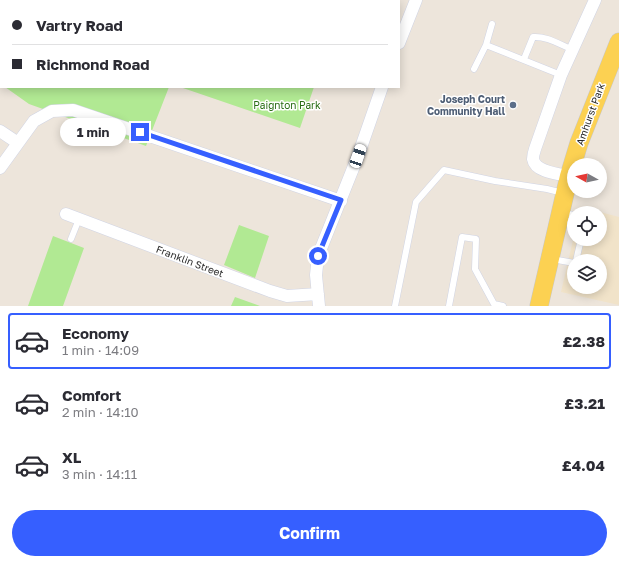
<!DOCTYPE html>
<meta charset="utf-8">
<style>
:root{--surface:#fff;--page:#f2f2f3;--text:#2b2b33;--muted:#7c7c81;--line:#e1e1e2;--accent:#365fff}
body{margin:0;font-family:"Golos Text",sans-serif;background:var(--page);color:var(--text);height:100vh;display:flex;flex-direction:column;font-size:15px;white-space:nowrap}
*{box-sizing:border-box;margin:0}
p{font-size:13px;color:var(--muted)}
.icon{flex:none;width:22px;height:22px;fill:none;stroke:currentColor;stroke-width:2;stroke-linecap:round;stroke-linejoin:round}
.map{position:relative;height:306px;overflow:hidden}
.side{display:flex;flex-direction:column;background:var(--surface);flex:1}
.side>*{flex:none}
.guide{position:absolute;left:0px;top:0px;width:400px;height:88px;box-shadow:0 2px 10px #0003;display:grid;align-content:center;height:88px;padding:0 12px;background:var(--surface)}
.needle{width:26px;rotate:278deg}
.controls{position:absolute;left:567px;top:158px;display:grid;gap:8px}
.controls a{display:grid;place-items:center;width:40px;height:40px;border-radius:50%;background:var(--surface);box-shadow:0 2px 10px #0003;font-size:20px}
.end{position:absolute;width:18px;height:18px;margin:-9px;border:5px solid #365fff;background:#fff;box-shadow:0 0 0 2px #fff}
.from{border-radius:50%}
.bubble{position:absolute;height:28px;border-radius:14px;background:var(--surface);box-shadow:0 2px 10px #0003;font-size:13px;font-weight:700;line-height:28px;text-align:center}
.car{position:absolute;width:12px;height:24px;margin:-12px -6px;border-radius:5px;box-shadow:0 0 3px 1px #0007;background:linear-gradient(#fff 24%,#345 0 40%,#fff 0 76%,#345 0 86%,#fff 0)}
.guide b{display:flex;align-items:center;gap:14px;height:38px;font-size:15px}
.guide b+b{border-top:1px solid var(--line)}
.guide i{width:10px;height:10px;background:var(--text)}
ul{padding:7px 0 0;list-style:none}
li{display:flex;align-items:center;gap:12px;height:56px;margin:0 8px 6px;padding:0 4px;border:2px solid transparent;border-radius:4px}
li div{flex:1}
li b{display:block;font-size:15px}
li em{font-style:normal;font-weight:700}
li.on{border-color:var(--accent)}
li>.icon{width:36px;height:36px;stroke-width:1.5}
.button{display:flex;gap:8px;margin-top:auto;padding:8px 12px}
.button a{flex:1;height:46px;border-radius:24px;background:var(--accent);color:#fff;font-size:16px;font-weight:700;line-height:46px;text-align:center}
.map>svg:first-child{display:block}
.education{fill:#f1e3c9;fill-rule:evenodd}
.green{fill:#b1e993}
.lines{fill:none;stroke-linecap:round;stroke-linejoin:round}
.lane-casing{stroke:#d0d4e4;stroke-width:7}
.street-casing{stroke:#d0d4e4;stroke-width:13}
.primary-casing{stroke:#c8c8c8;stroke-width:19}
.lane{stroke:#fff;stroke-width:6}
.street{stroke:#fff;stroke-width:12}
.primary{stroke:#fcd152;stroke-width:18}
.route{stroke:#365fff;stroke-width:5}
.service-dot{fill:#5c6f8a;stroke:#fff;stroke-width:1.5}
.labels{text-anchor:middle;stroke-width:3;stroke-linejoin:round;paint-order:stroke}
.service-label{font-size:10px;font-weight:bold;fill:#4e5e75;stroke:#fff;text-anchor:end}
.park-label{font-size:10px;fill:#286d14;stroke:#fff}
.street-label{font-size:10px;fill:#2a2a2a;stroke:#fff}
</style>
<div class="map">
<svg width="619" height="306" viewBox="0 0 619 306">
<rect width="100%" height="100%" fill="#ede5db"/>
<path class="education" d="M581,207l38,10v88l-58,-13 13,-56v3h26v-26h-21zM574,261h26v26h-26z"/>
<path class="green" d="M0,0h221l-220,1v83z
M5,87h164l-23,59 -117,-42z
M180,87h134l-14,41z
M239,225l30,11 -14,42 -31,-13z
M53,236l31,12 -21,58h-35z
M235,297l25,9h-29z"/>
<g class="lines">
<defs>
<path id="lane" d="M228,1v-1
M486,45l6,-21
M524,59l9,-22c13,-1 26,7 38,12
M474,69l12,-24 75,30
M561,213l13,2
M71,239l8,-20
M552,259l22,4
M576,261l5,-22
M395,306l21,-104 28,-32 51,11 52,8 16,4
M449,306l13,-69 14,2 -1,30 19,35 9,2"/>
<path id="street" d="M286,1l1,-1
M399,43l17,-43
M0,131l18,12
M0,168l34,-47 18,-10 21,-1 268,91
M569,176c-11,-2 -34,-4 -36,-17 0,-3 1,-7 2,-10l26,-74 34,-75
M66,214l204,77 17,5 31,-2
M319,306l-3,-31 2,-19 40,-100 24,-69"/>
<path id="primary" d="M539,306l30,-130 10,-33 40,-101"/>
</defs>
<use href="#lane" class="lane-casing"/>
<use href="#street" class="street-casing"/>
<use href="#primary" class="primary-casing"/>
<use href="#lane" class="lane"/>
<use href="#street" class="street"/>
<use href="#primary" class="primary"/>
</g>
<g class="lines">
<path class="route" d="M140,132l201,68 -23,56"/>
</g>
<circle class="service-dot" cx="513" cy="105" r="4"/>
<g class="labels">
<g class="service-label">
<text x="505" y="103">Joseph Court<tspan x="505" dy="12">Community Hall</tspan></text>
</g>
<g class="park-label">
<text x="287" y="109">Paignton Park</text>
</g>
<g class="street-label">
<text transform="translate(590 114) rotate(-70)" y="4">Amhurst Park</text>
<text transform="translate(190 261) rotate(21)" y="4">Franklin Street</text>
</g>
</g>
</svg>
<div class="controls">
<a><svg class="needle" viewBox="-14 -14 28 28"><path d="M0-13l5 13h-10z" fill="#e53935"/><path d="M0 13l5-13h-10z" fill="#7c7c81"/></svg></a>
<a><svg class="icon" aria-label="locate" viewBox="0 0 24 24"><circle cx="12" cy="12" r="6"/><path d="M12 2v4M12 18v4M2 12h4M18 12h4"/></svg></a>
<a><svg class="icon" aria-label="layers" viewBox="0 0 24 24"><path d="M12 4l9 5-9 5-9-5zM3 14l9 5 9-5"/></svg></a>
</div>
<i class="end from" style="left:318px;top:256px"></i>
<i class="end" style="left:140px;top:132px"></i>
<div class="bubble" style="left:60px;top:118px;width:66px">1 min</div>
<i class="car" style="left:358px;top:156px;rotate:19deg"></i>
<div class="guide">
<b><i class="from"></i>Vartry Road</b>
<b><i></i>Richmond Road</b>
</div>
</div>
<section class="side">
<ul>
<li class="on"><svg class="icon" aria-label="car" viewBox="0 0 24 24"><path d="M5 17H2v-5l4-1 3-4h7l3 4 3 1v5h-3M9 17h6M6 11h13"/><circle cx="7" cy="17" r="2"/><circle cx="17" cy="17" r="2"/></svg><div><b>Economy</b><p>1 min · 14:09</p></div><em>£2.38</em></li>
<li><svg class="icon" aria-label="car" viewBox="0 0 24 24"><path d="M5 17H2v-5l4-1 3-4h7l3 4 3 1v5h-3M9 17h6M6 11h13"/><circle cx="7" cy="17" r="2"/><circle cx="17" cy="17" r="2"/></svg><div><b>Comfort</b><p>2 min · 14:10</p></div><em>£3.21</em></li>
<li><svg class="icon" aria-label="car" viewBox="0 0 24 24"><path d="M5 17H2v-5l4-1 3-4h7l3 4 3 1v5h-3M9 17h6M6 11h13"/><circle cx="7" cy="17" r="2"/><circle cx="17" cy="17" r="2"/></svg><div><b>XL</b><p>3 min · 14:11</p></div><em>£4.04</em></li>
</ul>
<div class="button"><a>Confirm</a></div>
</section>
